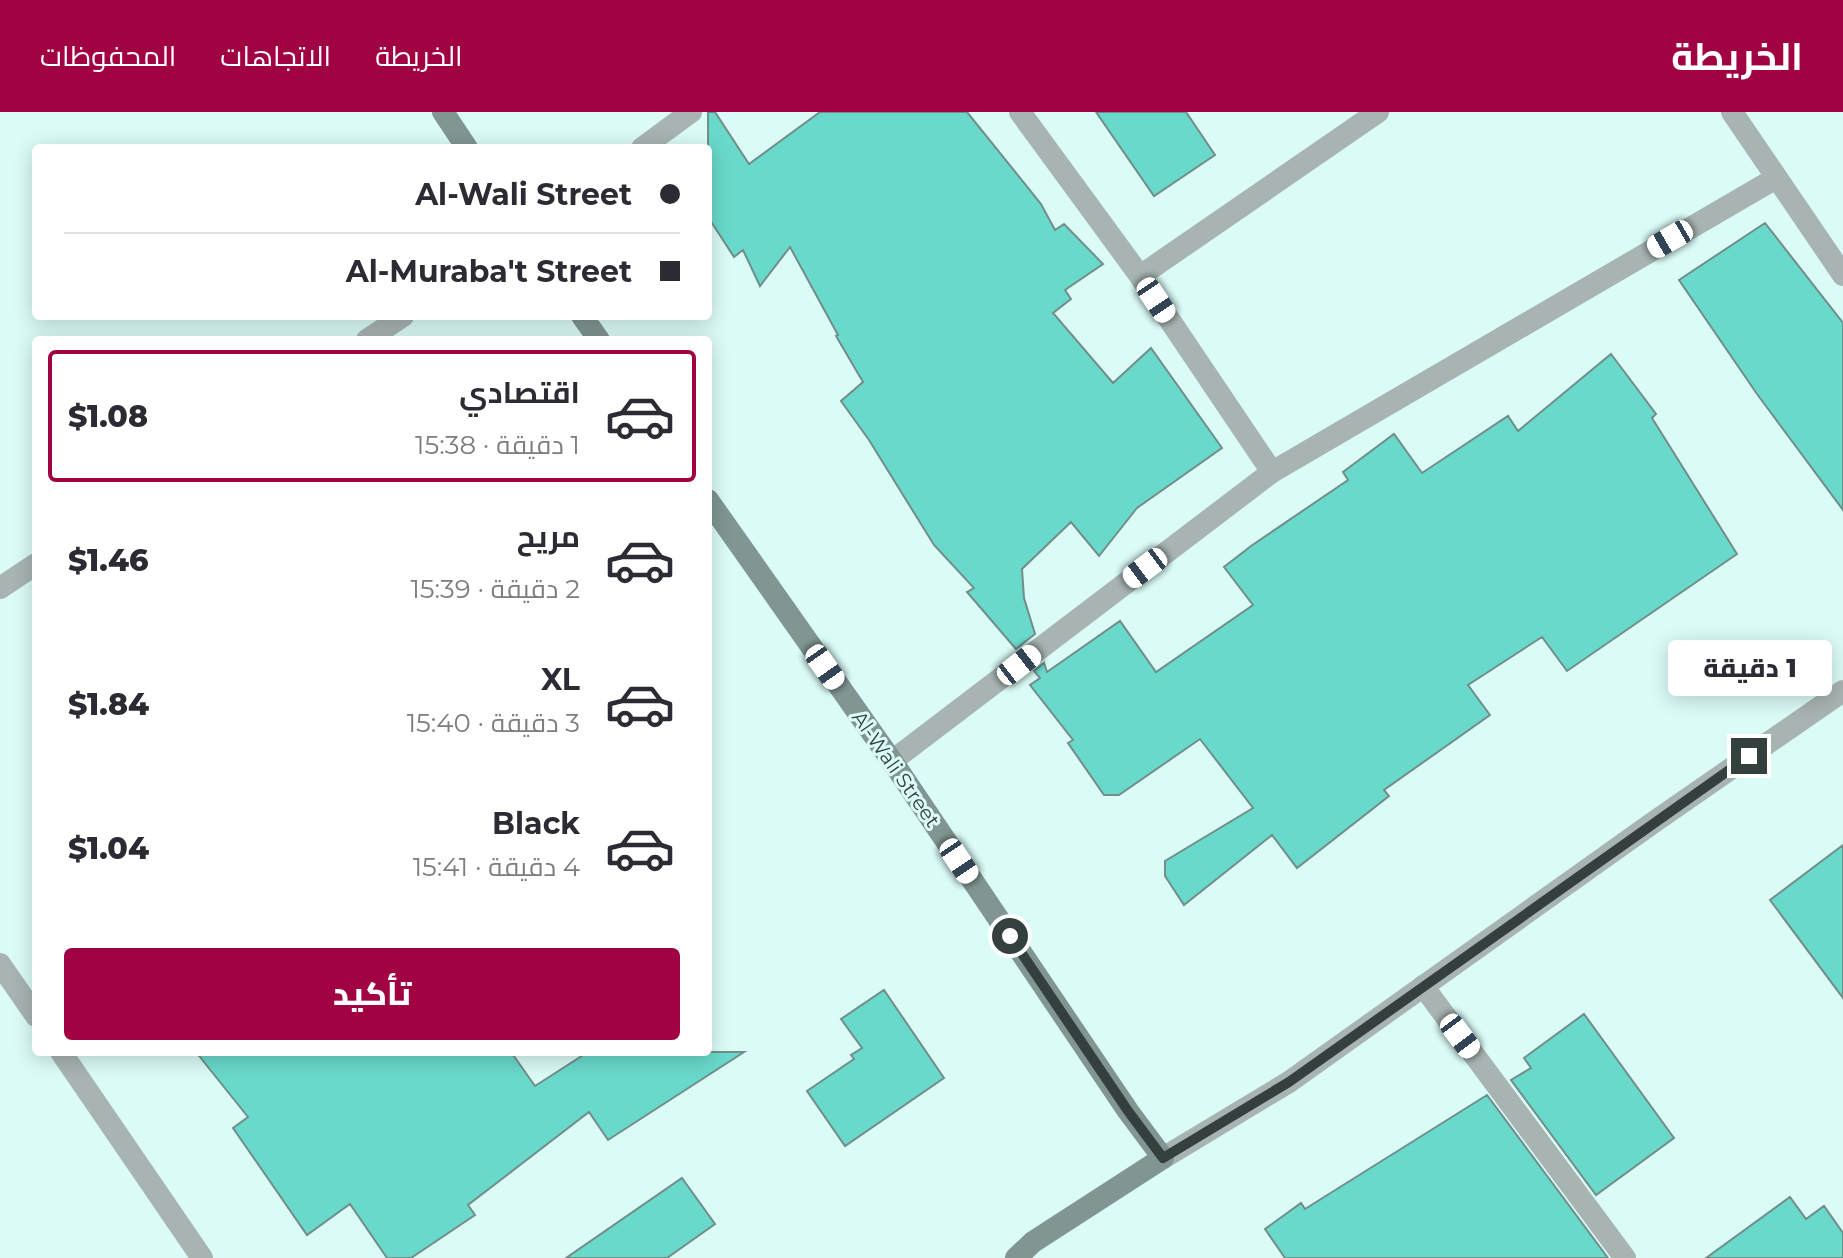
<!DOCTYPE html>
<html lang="ar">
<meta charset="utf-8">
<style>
:root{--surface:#fff;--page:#f7f7f7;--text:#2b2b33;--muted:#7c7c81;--line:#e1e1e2;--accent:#a00242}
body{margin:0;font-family:Montserrat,Cairo,sans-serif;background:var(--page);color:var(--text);direction:rtl;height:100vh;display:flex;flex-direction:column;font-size:30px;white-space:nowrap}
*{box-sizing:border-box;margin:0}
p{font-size:26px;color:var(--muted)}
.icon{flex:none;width:44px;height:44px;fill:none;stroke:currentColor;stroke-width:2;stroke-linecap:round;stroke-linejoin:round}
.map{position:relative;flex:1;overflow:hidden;direction:ltr}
.drawer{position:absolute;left:32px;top:224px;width:680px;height:720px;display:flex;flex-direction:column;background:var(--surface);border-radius:8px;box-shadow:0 4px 20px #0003;direction:rtl}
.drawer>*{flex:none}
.banner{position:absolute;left:32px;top:32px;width:680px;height:176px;border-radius:8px;box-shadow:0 4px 20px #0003;direction:rtl;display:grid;align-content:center;height:176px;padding:0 32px;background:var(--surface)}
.end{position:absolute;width:36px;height:36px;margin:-18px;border:10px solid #33403e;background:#fff;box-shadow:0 0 0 4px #fff}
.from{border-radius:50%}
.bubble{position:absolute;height:56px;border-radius:8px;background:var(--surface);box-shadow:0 4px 20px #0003;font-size:26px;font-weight:800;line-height:56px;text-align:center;direction:rtl}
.car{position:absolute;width:24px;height:48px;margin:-24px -12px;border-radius:10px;box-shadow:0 0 6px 2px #0007;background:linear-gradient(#fff 24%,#345 0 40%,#fff 0 76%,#345 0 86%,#fff 0)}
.banner b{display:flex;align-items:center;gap:28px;height:76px;font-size:30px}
.banner b+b{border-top:2px solid var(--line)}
.banner i{width:20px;height:20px;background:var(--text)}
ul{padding:14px 0 0;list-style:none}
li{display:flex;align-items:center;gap:24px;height:132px;margin:0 16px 12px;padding:0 16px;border:4px solid transparent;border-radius:8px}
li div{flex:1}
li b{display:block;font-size:30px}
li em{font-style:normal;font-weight:800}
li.current{border-color:var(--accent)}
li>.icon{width:72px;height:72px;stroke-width:1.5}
.action{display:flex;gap:16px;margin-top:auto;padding:16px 32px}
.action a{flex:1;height:92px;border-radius:8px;background:var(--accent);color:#fff;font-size:32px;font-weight:800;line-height:92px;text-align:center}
header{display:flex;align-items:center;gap:48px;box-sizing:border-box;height:112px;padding:0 40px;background:var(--accent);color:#fff}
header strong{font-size:38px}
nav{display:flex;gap:44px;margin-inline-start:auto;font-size:28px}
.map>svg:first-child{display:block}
.building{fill:#69d9cb;stroke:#718e89;stroke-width:2}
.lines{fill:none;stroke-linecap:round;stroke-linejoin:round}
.minor{stroke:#a7b4b2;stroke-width:22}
.tertiary{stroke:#a7b4b2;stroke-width:22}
.secondary{stroke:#819592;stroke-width:22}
.route{stroke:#33403e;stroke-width:10}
.labels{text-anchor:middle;stroke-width:6;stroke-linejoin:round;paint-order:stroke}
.street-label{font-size:20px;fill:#33403e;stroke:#dbfbf6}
</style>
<header>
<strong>الخريطة</strong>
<nav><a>الخريطة</a><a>الاتجاهات</a><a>المحفوظات</a></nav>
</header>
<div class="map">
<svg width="1843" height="1146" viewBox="0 0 1843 1146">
<rect width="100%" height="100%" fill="#dbfbf6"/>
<path class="building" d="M708,0h7l34,52 71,-52h147l74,92 14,26 9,-6 39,40 -38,26 6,9 -18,14 60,70 38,-35 71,100 -85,60 -38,48 -28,-34 -49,47 2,29 11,36 -19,15 -49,-57 7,-4 -40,-43 -65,-105 -28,-39 22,-19 -27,-46 2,-1 -48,-88 -30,39 -17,-36 -9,7 -26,-40z
M1096,0h90l29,43 -61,41z
M1765,111l78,100v187l-86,-116 -78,-114z
M1611,242l45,60 -4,4 85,136 -170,117 -25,-34 -74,48 22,30 -106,75 5,6 -92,72 -25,-33 -88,70 -19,-29v-15l88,-53 -53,-69 -81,56h-15l-36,-52 5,-3 -43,-55 10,-7 -6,-7 10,-8 3,9 73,-51 36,51 97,-67 -29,-38 27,-21 97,-66 -5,-8 51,-38 28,39 86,-57 10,15z
M1843,733v153l-73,-98z
M884,878l60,88 -99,68 -38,-55 47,-32 -3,-4 11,-7 -21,-29z
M1584,902l90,124 -78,57 -85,-115 20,-12 -7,-10z
M196,940h315l24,34 53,-34h156l-136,88 -19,-28 -121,93 7,10 -64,43h-24l-37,-54 -43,31 -74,-107 15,-11z
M1487,983l121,163h-323l-20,-29 36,-26 4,6z
M682,1066l33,46 -48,34h-101z
M1790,1085l16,22 18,-13 19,27v25h-137z"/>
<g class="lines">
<path class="minor" d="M1020,0l120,164 132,196
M1732,0l111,163
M642,36l49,-36
M1140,164l238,-164
M367,228l36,-24
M0,476l36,-24
M892,649l380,-289 504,-294
M0,852l36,52
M1423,874l202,272
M61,940l141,206"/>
<path class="tertiary" d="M1163,1046l126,-76 365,-260 189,-131"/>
<path class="secondary" d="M443,0l24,36
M582,204l17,24
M708,388l184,261 236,350 35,47 -130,84 -17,16"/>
</g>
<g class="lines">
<path class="route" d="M1010,824l118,175 35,47 126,-76 460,-326"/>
</g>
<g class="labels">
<g class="street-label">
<text transform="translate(896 657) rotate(55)" y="7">Al-Wali Street</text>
</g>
</g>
</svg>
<i class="end from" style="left:1010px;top:824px"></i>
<i class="end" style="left:1749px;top:644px"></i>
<div class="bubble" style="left:1668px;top:528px;width:164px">1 دقيقة</div>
<i class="car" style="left:1670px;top:127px;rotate:240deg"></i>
<i class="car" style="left:1156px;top:188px;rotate:146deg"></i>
<i class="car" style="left:1145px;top:456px;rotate:233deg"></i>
<i class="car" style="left:1019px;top:553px;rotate:52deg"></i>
<i class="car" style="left:825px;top:555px;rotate:145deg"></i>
<i class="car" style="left:959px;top:749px;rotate:146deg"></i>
<i class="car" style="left:1460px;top:924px;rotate:143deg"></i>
<div class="banner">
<b><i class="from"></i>Al-Wali Street</b>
<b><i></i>Al-Muraba't Street</b>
</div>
<section class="drawer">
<ul>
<li class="current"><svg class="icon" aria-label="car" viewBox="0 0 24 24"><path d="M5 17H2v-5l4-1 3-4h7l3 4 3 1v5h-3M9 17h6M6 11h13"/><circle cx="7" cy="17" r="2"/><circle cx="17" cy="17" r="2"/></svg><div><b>اقتصادي</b><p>1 دقيقة · 15:38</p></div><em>$1.08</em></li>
<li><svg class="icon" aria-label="car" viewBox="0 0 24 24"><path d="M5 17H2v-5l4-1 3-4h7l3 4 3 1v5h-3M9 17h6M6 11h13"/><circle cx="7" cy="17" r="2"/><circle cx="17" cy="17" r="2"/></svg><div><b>مريح</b><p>2 دقيقة · 15:39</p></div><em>$1.46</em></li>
<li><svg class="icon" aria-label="car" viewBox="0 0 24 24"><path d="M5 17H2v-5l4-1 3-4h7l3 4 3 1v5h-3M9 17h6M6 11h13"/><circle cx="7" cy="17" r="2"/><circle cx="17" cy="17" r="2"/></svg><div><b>XL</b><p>3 دقيقة · 15:40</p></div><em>$1.84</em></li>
<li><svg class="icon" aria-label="car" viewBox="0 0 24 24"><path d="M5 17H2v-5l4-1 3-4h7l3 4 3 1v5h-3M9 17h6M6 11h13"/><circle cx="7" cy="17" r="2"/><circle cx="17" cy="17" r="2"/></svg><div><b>Black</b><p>4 دقيقة · 15:41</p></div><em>$1.04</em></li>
</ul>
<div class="action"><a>تأكيد</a></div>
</section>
</div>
